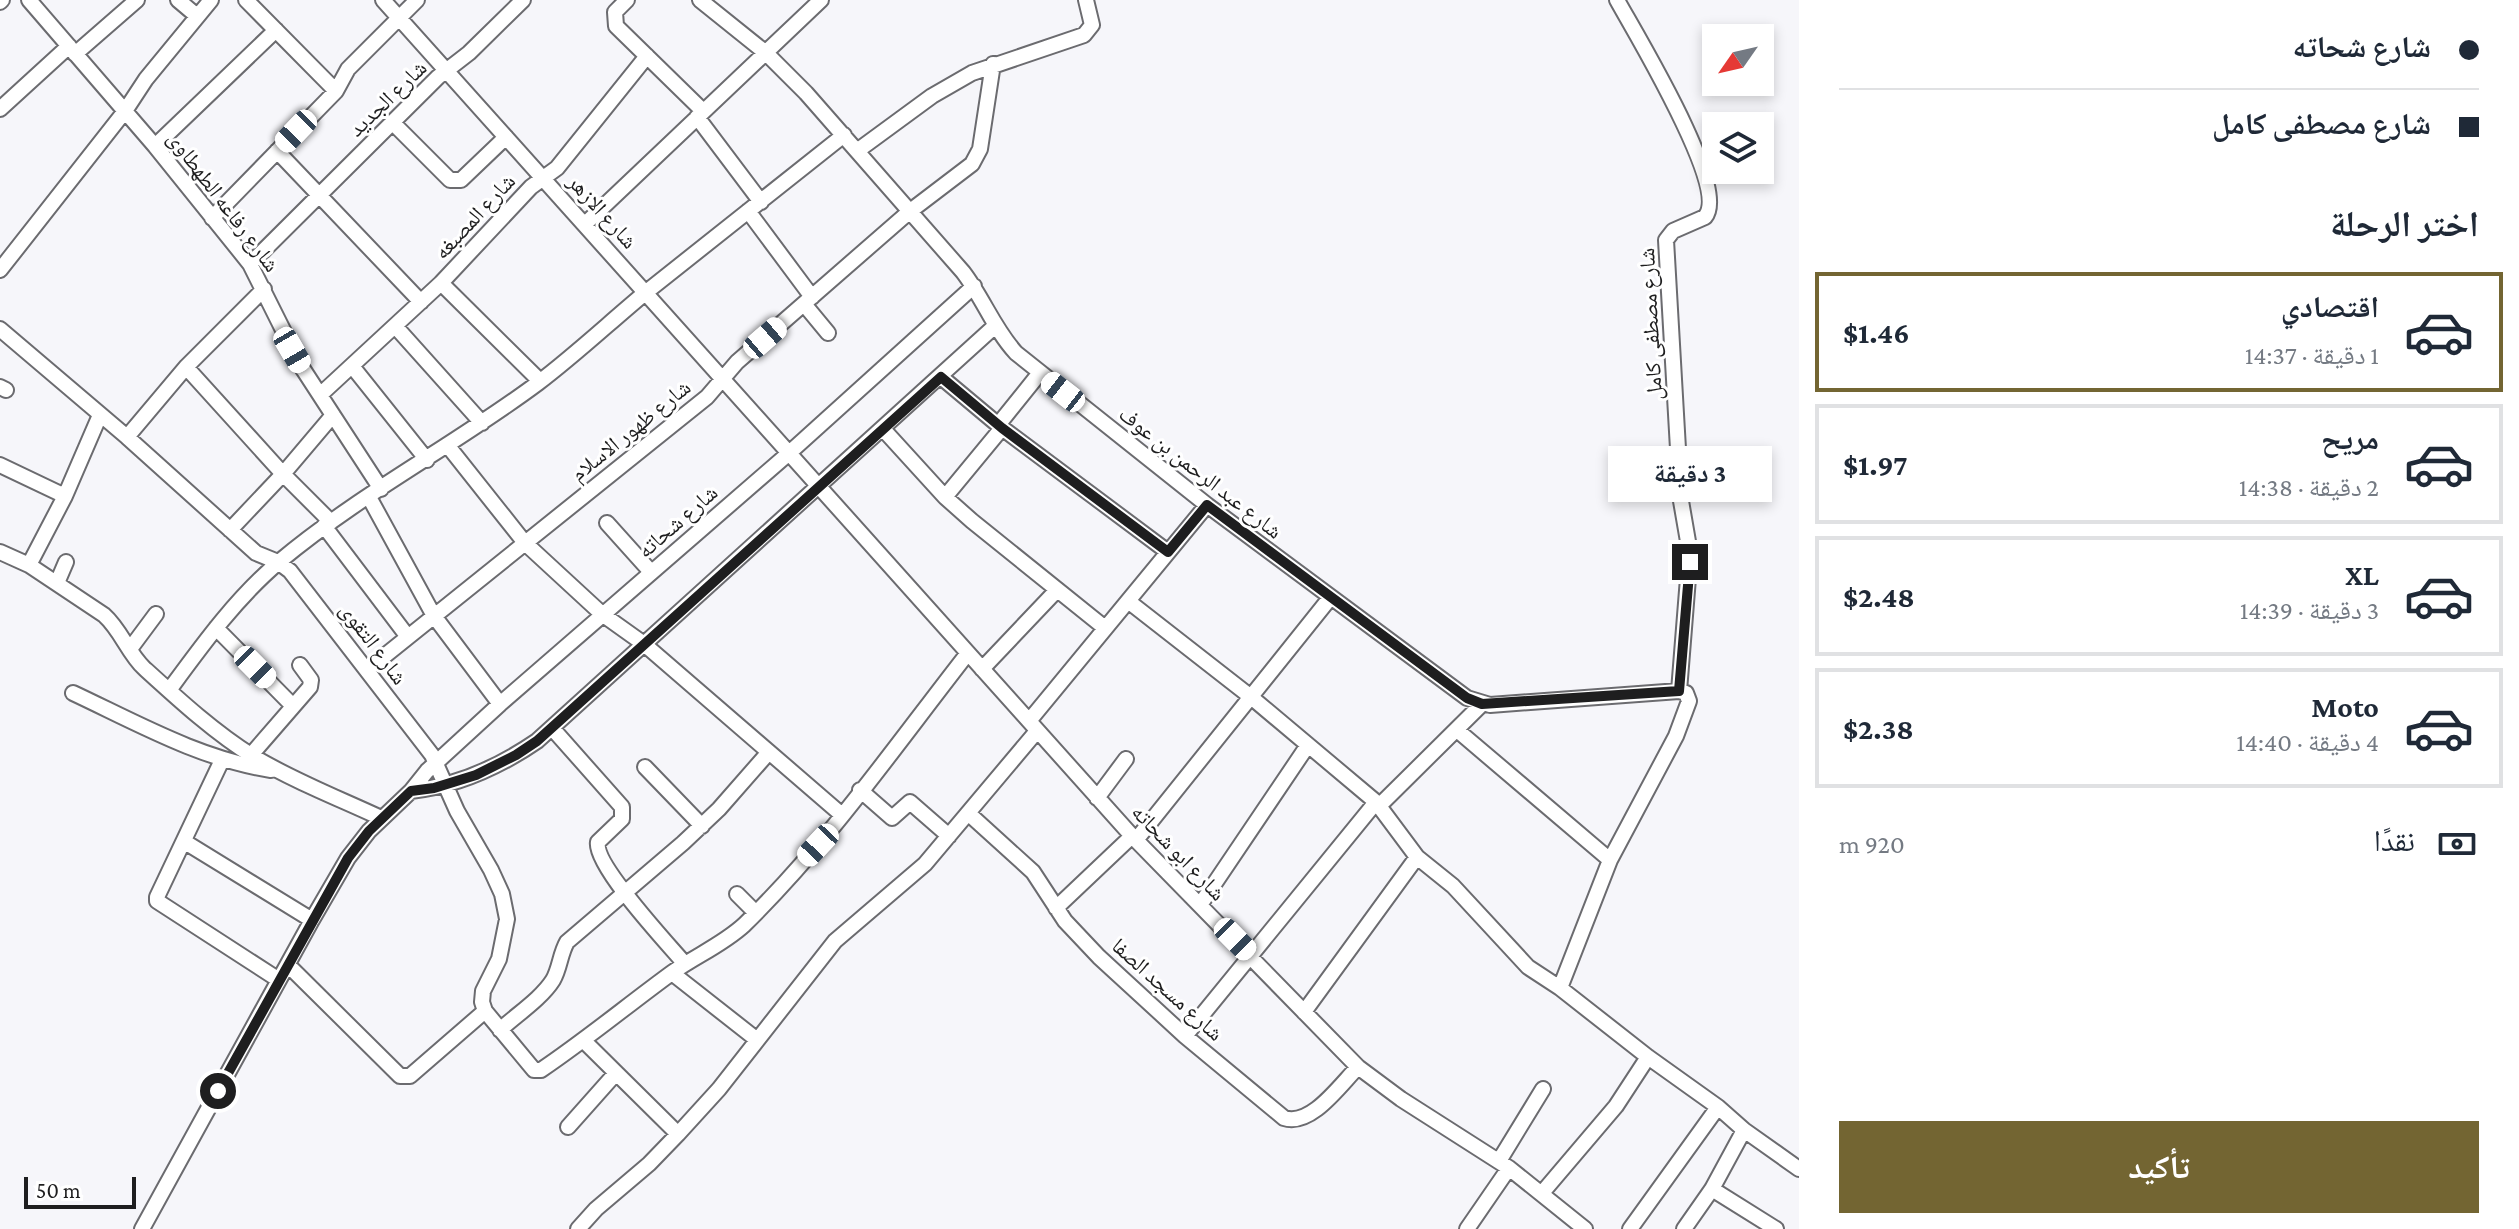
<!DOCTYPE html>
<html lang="ar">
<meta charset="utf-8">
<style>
:root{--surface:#fff;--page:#f2f2f3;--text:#1f2937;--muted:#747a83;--line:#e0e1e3;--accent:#736532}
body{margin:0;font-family:"Crimson Pro","Noto Naskh Arabic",serif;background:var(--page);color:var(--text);direction:rtl;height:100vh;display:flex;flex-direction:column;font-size:30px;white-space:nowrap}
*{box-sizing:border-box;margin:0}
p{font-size:26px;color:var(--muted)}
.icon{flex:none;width:44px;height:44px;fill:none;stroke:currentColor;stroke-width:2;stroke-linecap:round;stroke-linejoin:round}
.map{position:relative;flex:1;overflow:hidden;direction:ltr}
.details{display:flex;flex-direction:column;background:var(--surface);width:720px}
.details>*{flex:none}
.top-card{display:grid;align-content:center;height:176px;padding:0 40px;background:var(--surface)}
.needle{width:52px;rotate:236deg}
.tools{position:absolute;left:1702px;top:24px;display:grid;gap:16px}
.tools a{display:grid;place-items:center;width:72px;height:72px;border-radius:0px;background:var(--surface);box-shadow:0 4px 12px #0003;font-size:40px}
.scale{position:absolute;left:24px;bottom:20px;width:112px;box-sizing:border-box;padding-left:8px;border:4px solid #1e1e1f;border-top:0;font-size:22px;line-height:28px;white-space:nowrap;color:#1e1e1f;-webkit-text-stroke:6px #fff;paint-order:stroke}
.end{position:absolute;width:36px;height:36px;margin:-18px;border:10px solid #1e1e1f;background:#fff;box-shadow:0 0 0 4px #fff}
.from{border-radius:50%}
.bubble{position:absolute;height:56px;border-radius:0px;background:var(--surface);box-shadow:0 4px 12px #0003;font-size:26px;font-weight:700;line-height:56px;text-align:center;direction:rtl}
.car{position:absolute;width:24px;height:48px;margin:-24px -12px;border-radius:10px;box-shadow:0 0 6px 2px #0007;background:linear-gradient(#fff 24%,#345 0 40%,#fff 0 76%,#345 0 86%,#fff 0)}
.top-card b{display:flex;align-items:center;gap:28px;height:76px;font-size:30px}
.top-card b+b{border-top:2px solid var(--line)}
.top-card i{width:20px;height:20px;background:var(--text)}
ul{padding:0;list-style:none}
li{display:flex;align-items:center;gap:24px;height:120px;margin:0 16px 12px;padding:0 24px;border:4px solid var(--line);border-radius:0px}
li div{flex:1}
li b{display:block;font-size:30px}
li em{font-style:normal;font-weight:700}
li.active{border-color:var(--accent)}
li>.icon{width:72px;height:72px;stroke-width:1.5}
h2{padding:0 40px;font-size:36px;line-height:96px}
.pay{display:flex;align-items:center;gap:20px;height:88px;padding:0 40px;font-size:30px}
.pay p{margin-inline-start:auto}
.cta{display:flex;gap:16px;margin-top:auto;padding:16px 40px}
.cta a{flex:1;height:92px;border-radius:0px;background:var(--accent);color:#fff;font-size:32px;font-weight:700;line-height:92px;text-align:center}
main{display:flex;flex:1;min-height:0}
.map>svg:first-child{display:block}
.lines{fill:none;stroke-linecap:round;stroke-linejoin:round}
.minor-casing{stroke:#6b6b6f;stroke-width:18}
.minor{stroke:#fff;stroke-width:14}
.route{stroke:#1e1e1f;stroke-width:10}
.labels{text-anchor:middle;stroke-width:6;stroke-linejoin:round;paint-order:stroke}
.street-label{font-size:22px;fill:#1e1e1f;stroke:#fff}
</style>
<main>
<section class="details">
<div class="top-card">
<b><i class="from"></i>شارع شحاته</b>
<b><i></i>شارع مصطفى كامل</b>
</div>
<h2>اختر الرحلة</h2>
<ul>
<li class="active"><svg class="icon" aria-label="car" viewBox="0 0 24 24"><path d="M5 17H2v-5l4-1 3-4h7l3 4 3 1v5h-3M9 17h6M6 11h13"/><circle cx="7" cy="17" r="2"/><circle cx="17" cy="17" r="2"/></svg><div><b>اقتصادي</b><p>1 دقيقة · 14:37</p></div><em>$1.46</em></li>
<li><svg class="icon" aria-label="car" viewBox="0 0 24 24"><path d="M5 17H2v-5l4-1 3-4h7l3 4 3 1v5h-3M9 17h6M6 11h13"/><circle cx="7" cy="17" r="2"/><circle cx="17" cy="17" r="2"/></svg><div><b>مريح</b><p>2 دقيقة · 14:38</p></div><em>$1.97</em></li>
<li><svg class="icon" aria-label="car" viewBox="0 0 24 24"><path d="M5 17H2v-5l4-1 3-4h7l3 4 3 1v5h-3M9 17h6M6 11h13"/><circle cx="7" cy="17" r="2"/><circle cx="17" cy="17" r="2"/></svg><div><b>XL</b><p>3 دقيقة · 14:39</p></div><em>$2.48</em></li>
<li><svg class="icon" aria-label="car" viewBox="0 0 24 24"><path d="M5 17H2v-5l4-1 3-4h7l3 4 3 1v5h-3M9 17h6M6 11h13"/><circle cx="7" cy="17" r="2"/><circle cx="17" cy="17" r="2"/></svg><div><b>Moto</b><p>4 دقيقة · 14:40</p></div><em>$2.38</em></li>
</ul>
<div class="pay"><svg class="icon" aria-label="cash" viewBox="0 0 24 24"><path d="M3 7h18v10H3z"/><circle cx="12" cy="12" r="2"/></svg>نقدًا<p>920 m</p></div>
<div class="cta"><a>تأكيد</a></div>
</section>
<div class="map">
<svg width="1799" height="1229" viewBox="0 0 1799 1229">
<rect width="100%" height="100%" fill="#f6f6fa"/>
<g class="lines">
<defs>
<path id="minor" d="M29,0l126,146 95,118 51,102 80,123
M178,0l19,16
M246,0l90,91
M383,0l749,836 226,231 43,32 108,69 76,61
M627,0l-12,12 1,14 87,85
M700,0l66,53 40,40 157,179c20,26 31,57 53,81l191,152 260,193 23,7 189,-14
M1617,0c18,33 113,188 88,217l-32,14 -7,9 15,261 9,52 -11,138
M0,2l2,-2
M75,54l62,-54
M0,109l69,-63
M697,117l64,85
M392,122l58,58h11l45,-43
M155,146l121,-116
M277,151l144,151
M857,151l75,-55 40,-23 112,-38 8,-10 -6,-25
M748,211l64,86
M212,218l124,-127 12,-22 69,-69
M585,224l236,-224
M250,264l188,-187 31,-24 54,-53
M0,270l125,-159 21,-32 65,-79
M441,283l99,98
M804,304l24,29
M395,326l87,97
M0,329l127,108 129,116 22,9 12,9 142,184 25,56 34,59 11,24 5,25 -8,40 -16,32 -1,11 3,9 49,59h7c46,-31 88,-66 132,-98 24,-17 49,-27 71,-47 84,-82 152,-180 224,-272
M352,366l75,94
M186,367l97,107 48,48
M941,377l61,51 166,124
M0,387l6,3
M320,395l121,-112 90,-96 26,-19 90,-112
M998,425l41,-51
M883,429l62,68 27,24 133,107
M127,437l59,-70 78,-78
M448,446l77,97 77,71 42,30 198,171
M0,465l65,31
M369,497l65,119 66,88
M945,497l57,-69
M607,523l44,49
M324,526l84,111
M230,530l53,-56 50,-59
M0,552l29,13 75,50c17,15 24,38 40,53 34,31 71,65 110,89 40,24 84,41 127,61
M29,565l36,-69 35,-81
M57,583l9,-21
M1128,601l123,96 125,105 41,55 36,29 75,81 32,21 88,69 70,50 26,23 55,39
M216,628l77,78
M130,649l26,-35
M982,669l75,-79
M367,670l340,-273 30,-35 172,-150 63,-48 8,-15 13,-85
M170,689c33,-45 67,-92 110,-128 80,-67 175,-116 258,-178 37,-28 71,-60 107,-90 66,-53 133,-105 199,-158
M73,693c64,30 127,66 198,77
M1029,721l178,-216
M552,728l70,79v12l-24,23c-5,22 70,102 87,122
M1457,730l153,130
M251,755l59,-68 1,-7 -11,-15
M222,760l-65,137v4l122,79
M645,767l57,59
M860,790l32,28 18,-16 39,34
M411,791c47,-5 88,-24 126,-50l458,-415
M1097,798l29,-39
M1379,806l103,-102
M968,813l65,59 32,49 34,36 86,79 99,82c27,9 56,-33 74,-51
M1136,840l194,-242
M185,842l127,78
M737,894l18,18
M1200,905l108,-160
M1056,908l76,-72
M288,965l112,111h10l75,-65
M672,973l84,66
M1560,988l50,-128 66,-124 13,-35 -3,-8 -7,-2
M1304,1012l113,-155
M500,1030c16,-15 41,-31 53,-50 7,-12 7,-26 14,-38l116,-99 36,-34 50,-57
M1185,1036l191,-234
M584,1041l94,93
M568,1127l48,-54
M1499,1161l44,-72
M1712,1189l64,40
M1542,1193l74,-87 32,-49
M142,1229l170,-309 36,-62 21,-27 42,-40 16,-20 73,-67 288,-250 186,-168
M578,1229l18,-20 53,-45 29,-30 41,-45 116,-148 90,-77 112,-133
M1467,1229l42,-61
M1630,1229l88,-122
M1684,1229l28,-40 32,-59"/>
</defs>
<use href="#minor" class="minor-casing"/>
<use href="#minor" class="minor"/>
</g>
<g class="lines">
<path class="route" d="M218,1091l130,-233 21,-27 42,-40 23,-3 42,-13 40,-20 21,-14 404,-364 61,51 166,124 39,-47 260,193 15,6 197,-13 11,-129"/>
</g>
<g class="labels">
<g class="street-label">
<text transform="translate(387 98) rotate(-44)" y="8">شارع الجديد</text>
<text transform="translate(224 201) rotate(53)" y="8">شارع رفاعه الطهطاوى</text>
<text transform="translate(603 211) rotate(48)" y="8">شارع الازهر</text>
<text transform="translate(474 216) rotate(-47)" y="8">شارع المصبغه</text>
<text transform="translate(1650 324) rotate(-93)" y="8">شارع مصطفى كامل</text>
<text transform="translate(630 430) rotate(-39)" y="8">شارع ظهور الاسلام</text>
<text transform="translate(1201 472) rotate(38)" y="8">شارع عبد الرحمن بن عوف</text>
<text transform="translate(677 521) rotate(-41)" y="8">شارع شحاته</text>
<text transform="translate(374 643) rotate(53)" y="8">شارع التقوى</text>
<text transform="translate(1179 852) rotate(46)" y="8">شارع ابو شحاته</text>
<text transform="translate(1168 989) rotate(42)" y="8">شارع مسجد الصفا</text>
</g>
</g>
</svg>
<div class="tools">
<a><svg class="needle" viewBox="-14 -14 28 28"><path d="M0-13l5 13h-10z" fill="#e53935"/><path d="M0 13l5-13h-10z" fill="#747a83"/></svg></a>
<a><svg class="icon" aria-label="layers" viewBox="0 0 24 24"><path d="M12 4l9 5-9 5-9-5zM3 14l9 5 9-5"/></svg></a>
</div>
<div class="scale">50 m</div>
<i class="end from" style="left:218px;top:1091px"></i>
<i class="end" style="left:1690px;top:562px"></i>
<div class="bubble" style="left:1608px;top:446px;width:164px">3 دقيقة</div>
<i class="car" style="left:296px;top:131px;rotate:224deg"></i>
<i class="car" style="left:765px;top:338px;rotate:49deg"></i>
<i class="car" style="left:292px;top:350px;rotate:150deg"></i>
<i class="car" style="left:1063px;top:392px;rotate:308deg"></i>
<i class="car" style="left:255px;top:667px;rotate:135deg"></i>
<i class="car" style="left:818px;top:845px;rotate:223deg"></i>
<i class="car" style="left:1235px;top:939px;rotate:135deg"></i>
</div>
</main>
